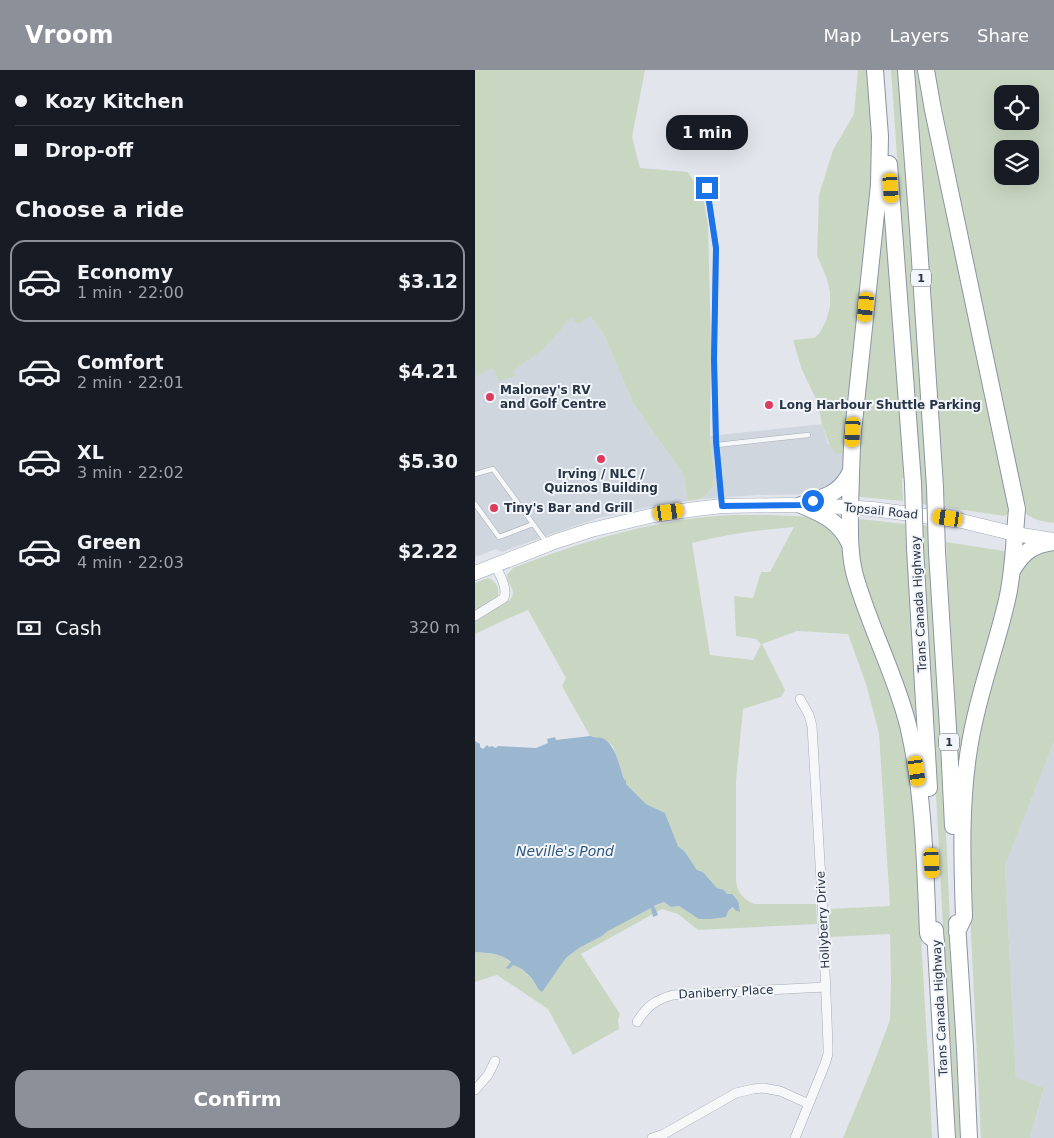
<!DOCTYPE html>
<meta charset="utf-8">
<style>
:root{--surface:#171b24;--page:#242831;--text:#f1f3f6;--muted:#9ea1a6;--line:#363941;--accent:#8c9099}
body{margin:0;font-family:"DejaVu Sans",sans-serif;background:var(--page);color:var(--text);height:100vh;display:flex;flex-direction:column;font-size:19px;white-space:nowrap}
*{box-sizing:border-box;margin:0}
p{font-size:16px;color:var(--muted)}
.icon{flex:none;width:28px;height:28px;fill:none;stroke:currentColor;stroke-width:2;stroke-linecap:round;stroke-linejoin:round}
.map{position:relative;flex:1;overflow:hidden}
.drawer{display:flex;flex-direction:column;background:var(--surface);width:475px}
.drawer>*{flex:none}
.top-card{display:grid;align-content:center;height:110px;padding:0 15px;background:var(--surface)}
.controls{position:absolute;left:519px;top:15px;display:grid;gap:10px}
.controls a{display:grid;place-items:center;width:45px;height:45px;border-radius:10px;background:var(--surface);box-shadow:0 5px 20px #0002;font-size:25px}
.end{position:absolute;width:22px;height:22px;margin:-11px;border:6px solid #1a73e8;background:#fff;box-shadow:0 0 0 2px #fff}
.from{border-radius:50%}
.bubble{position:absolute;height:35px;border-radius:15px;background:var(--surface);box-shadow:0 5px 20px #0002;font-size:16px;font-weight:700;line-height:35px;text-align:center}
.car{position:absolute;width:15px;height:30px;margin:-15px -8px;border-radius:6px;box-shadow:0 0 4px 1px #0007;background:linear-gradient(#f5c518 24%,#345 0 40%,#f5c518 0 76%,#345 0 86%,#f5c518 0)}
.top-card b{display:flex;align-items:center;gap:18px;height:48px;font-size:19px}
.top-card b+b{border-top:1px solid var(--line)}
.top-card i{width:12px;height:12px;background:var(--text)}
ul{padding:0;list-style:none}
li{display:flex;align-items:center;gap:15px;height:82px;margin:0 10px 8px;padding:0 5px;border:2px solid transparent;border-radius:15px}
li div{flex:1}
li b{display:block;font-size:19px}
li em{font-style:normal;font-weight:700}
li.on{border-color:var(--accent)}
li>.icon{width:45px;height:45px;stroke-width:1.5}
h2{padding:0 15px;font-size:22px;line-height:60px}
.pay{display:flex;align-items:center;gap:12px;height:55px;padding:0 15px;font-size:19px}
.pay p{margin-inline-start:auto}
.button{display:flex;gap:10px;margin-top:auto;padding:10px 15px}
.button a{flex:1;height:58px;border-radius:15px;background:var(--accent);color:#fff;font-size:20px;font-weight:700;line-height:58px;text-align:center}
header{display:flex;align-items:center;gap:30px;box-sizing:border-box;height:70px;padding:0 25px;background:var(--accent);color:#fff}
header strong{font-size:24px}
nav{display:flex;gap:28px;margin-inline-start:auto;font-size:18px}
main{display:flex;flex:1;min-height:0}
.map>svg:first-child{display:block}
.built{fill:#d0d6de}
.green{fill:#c9d7c2;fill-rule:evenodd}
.water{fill:#9ab7cf}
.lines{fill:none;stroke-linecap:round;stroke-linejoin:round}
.service-casing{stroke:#a6adb7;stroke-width:5.5}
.minor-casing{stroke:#a6adb7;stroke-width:10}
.primary-casing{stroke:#a0abb9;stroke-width:15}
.motorway-casing{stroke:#8895a4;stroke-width:18}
.service{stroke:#f5f7f9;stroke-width:4.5}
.minor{stroke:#f5f7f9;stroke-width:9}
.primary{stroke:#fff;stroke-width:14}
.motorway{stroke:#fff;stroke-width:16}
.motorway-bridge-casing{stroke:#8895a4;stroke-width:18;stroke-linecap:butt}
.motorway-bridge{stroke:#fff;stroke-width:16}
.route{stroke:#1a73e8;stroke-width:6}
.poi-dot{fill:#dc3c5e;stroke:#f2f5f9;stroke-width:2}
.labels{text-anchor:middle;stroke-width:4;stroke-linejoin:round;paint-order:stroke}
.shield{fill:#f2f5f9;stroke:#656f7c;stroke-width:1}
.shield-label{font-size:11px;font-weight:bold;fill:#283546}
.poi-label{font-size:12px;font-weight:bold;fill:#283546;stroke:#f2f5f9;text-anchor:start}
.street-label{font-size:12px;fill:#283546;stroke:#f2f5f9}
.water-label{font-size:14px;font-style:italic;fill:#2d567e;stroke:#f2f5f9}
</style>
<header>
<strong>Vroom</strong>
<nav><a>Map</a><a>Layers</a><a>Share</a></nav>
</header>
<main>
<section class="drawer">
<div class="top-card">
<b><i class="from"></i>Kozy Kitchen</b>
<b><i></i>Drop-off</b>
</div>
<h2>Choose a ride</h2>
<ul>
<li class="on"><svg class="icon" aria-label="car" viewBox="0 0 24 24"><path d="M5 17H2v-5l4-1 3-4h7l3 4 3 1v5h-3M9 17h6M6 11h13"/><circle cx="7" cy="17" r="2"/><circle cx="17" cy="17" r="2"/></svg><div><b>Economy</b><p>1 min · 22:00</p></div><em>$3.12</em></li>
<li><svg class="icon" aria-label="car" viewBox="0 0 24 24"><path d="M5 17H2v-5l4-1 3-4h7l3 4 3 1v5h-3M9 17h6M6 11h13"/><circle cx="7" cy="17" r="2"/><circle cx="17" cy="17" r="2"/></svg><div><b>Comfort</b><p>2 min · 22:01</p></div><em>$4.21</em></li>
<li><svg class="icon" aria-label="car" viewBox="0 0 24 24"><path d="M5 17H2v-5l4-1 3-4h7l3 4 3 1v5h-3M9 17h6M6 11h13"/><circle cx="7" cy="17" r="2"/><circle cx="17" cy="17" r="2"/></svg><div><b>XL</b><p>3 min · 22:02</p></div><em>$5.30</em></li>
<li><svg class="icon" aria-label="car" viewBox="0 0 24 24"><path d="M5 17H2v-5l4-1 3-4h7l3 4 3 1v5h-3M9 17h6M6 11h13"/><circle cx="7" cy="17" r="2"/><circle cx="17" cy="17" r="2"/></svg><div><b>Green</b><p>4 min · 22:03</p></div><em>$2.22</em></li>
</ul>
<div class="pay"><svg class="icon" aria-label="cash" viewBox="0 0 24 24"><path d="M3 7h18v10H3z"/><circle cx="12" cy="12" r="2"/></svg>Cash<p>320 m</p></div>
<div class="button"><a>Confirm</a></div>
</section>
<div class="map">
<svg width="579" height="1068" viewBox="0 0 579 1068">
<rect width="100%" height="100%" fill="#e2e6ec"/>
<path class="built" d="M0,93l128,170 30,70 50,71 5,27 -34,5 -55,12 -42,14 -55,20 -6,-3 -21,8z
M347,354l6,20 19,8 -1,20 -27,22 -61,1 -58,4 6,-4 7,-9 1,-5v-5l-4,-40z
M579,672v396h-24l14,-49 -28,-11 -11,-212z"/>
<path class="green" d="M0,0h170l-13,67 8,31 48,4 15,24 5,29 3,123 -1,88 4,40 -1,10 -7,9 -6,4 -12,2 -5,-27 -50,-71 -30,-70 -13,-17 -12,8 -7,-6 -28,31 -30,22 3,5 -17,5 -6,-13 -18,9z
M383,0h12l6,88 -29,294 -8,2h-3l-6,-8 -8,-22 -5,-23 -15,-31 -9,-30 21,-2 5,-4 7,-13 4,-15v-14l-3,-13 -10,-24 2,-60 14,-45 21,-36z
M416,0h8l30,435 -8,-1z
M439,0h9l87,441 -2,3 -4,2 -59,-9 -23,-341z
M454,0h125v453c-13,-2 -23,-3 -32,-13zM528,24h27v27h-27zM528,79h27v27h-27z
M408,104l21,304h-2l1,23 -42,-4 -3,-1 -4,-8z
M256,445h39l47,2 22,17 63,186 13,94 4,90 11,188 2,46h-89l27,-65 20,-53 1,-41 -1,-45 -60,3 -2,-28 62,-3 -11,-173 -13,-49 -18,-50 -51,-3 -35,13 23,46 -4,7 -38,12 -7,72v97c0,13 6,20 18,26h62l1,20 -119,6 -20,-16 -16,-5 -81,45 39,60 -2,7 1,8 -46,26 -25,-46 -51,-34 -22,7v-30h2c7,1 14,1 21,3 7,1 11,7 17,10 10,6 17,12 22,23h7l22,-30 13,-10 23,-12 6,-5 16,-10 40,-19 7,5 8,-1 21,13 28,-8 6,-4 3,5 -10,-18 -3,-4 -7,-2 -14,-16 -6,-2 -12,-18 -7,-6 -13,-33 -19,-9 -20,-20 -13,-38 -11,-8h-8l-4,-2 -28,-50 4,-8 -38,-68 -19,8 -34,16v-13l34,-20c10,-11 -2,-15 -2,-26l6,-7c70,-27 142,-49 218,-53zM319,457l-24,45h-9l-8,26 -19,-2 2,40 20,3 5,5 -8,16 -43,-5 -18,-112c33,-9 68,-13 102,-16z
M385,449l45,5 14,169 4,90 -62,-200 -4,-60z
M447,455l7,1 13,220 10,221 11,171h-9z
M471,472l64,10 -50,256z
M579,477v195l-49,124 11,212 28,10 -14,50h-49l-14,-286 5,-105 51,-186z
M13,508c8,2 13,12 9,20l-22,13v-28z"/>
<path class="water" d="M115,666c4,2 8,1 12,2 14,6 17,28 22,41l2,2v3l20,20 19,9 13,33 7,6 12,18 6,2 14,16 7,2 3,4h5l6,7 2,11 -5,-2 -2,-3 -5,4 -2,6 -15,2h-12l-20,-13 -8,1 -7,-5 -10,4 4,9 -5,2 -2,-9 -43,23 -6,5 -23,12 -13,10 -24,34c-5,-3 -5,-6 -8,-10 -5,-8 -12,-14 -21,-17l-4,4 -3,-1 5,-6c-9,-9 -24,-9 -36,-10v-211l5,3v3l3,2 4,-4 2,2 3,-1 4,2 2,-2 38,2 12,-5 -1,-4 8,-2 1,3z"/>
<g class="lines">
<defs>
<path id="service" d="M232,118l9,60 -2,111 2,82 6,64
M242,375l91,-10
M0,404l18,-5 54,74
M0,434l24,33 34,-13"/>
<path id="minor" d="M0,546l29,-18c4,-11 -5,-24 -9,-33
M162,952c10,-16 18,-22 36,-27l153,-8
M0,1020l13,-15 7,-14
M177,1068l12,-4 72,-41 17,-4 10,-1 17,3 29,13
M320,1068l30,-74 3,-10v-9l-6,-148 -10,-171 -3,-11 -9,-16"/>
<path id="primary" d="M0,503l82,-32 34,-11 63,-15 42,-6 26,-3 66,-1 38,1 47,3 89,12 53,13 38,6"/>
<path id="motorway" d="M400,0l5,66 -1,49 -26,247c-2,25 -2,50 -3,75 0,22 -1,43 4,65 14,52 41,101 54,153 16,68 17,139 20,208l1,3 7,5
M431,0l12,160 17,257
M451,0l7,40 84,399c-3,31 -3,61 -10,91 -11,48 -29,94 -37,143 -10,57 -8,116 -6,174l-7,15
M414,94l24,319
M326,435c22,9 38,16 49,39
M326,435c23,-8 39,-10 50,-34
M440,478l14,240
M462,482l12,192 4,82
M538,499c11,-18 20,-24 41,-27
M482,853l8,125 4,90
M460,860l12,208"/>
</defs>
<use href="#service" class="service-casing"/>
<use href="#minor" class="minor-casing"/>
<use href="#primary" class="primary-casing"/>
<use href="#motorway" class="motorway-casing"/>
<use href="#service" class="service"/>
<use href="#minor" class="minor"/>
<use href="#primary" class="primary"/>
<use href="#motorway" class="motorway"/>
<defs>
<path id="motorway-bridge" d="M438,413l2,65
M460,417l2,65"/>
</defs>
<use href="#motorway-bridge" class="motorway-bridge-casing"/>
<use href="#motorway-bridge" class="motorway-bridge"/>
</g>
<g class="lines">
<path class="route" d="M232,118l9,60 -2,111 2,82 6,65 79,-1 12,-4"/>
</g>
<g class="poi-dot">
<circle cx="15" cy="327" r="5"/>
<circle cx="294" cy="335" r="5"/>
<circle cx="126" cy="389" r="5"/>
<circle cx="19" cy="438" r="5"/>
</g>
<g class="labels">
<g class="shield">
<rect x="436" y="199.5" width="20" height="17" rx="4"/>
<rect x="464" y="663.5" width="20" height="17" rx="4"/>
</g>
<g class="shield-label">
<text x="446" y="212">1</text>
<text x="474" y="676">1</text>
</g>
<g class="poi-label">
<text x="25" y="324">Maloney's RV<tspan x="25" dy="14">and Golf Centre</tspan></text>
<text x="304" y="339">Long Harbour Shuttle Parking</text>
<text x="126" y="408" text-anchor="middle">Irving / NLC /<tspan x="126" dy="14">Quiznos Building</tspan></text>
<text x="29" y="442">Tiny's Bar and Grill</text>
</g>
<g class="street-label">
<text transform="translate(406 441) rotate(6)" y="4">Topsail Road</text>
<text transform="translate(444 534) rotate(-93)" y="4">Trans Canada Highway</text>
<text transform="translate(348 850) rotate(-93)" y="4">Hollyberry Drive</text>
<text transform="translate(251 922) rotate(-3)" y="4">Daniberry Place</text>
<text transform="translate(465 938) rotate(-93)" y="4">Trans Canada Highway</text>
</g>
<g class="water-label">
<text x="90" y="786">Neville's Pond</text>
</g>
</g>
</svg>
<div class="controls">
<a><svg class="icon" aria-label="locate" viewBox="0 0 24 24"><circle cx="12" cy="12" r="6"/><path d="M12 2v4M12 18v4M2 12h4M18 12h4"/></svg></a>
<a><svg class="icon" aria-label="layers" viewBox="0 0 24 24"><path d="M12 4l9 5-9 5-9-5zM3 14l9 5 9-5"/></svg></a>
</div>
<i class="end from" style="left:338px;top:431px"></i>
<i class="end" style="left:232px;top:118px"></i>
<div class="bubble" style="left:191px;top:45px;width:82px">1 min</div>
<i class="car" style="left:416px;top:118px;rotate:176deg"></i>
<i class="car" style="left:391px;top:237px;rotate:186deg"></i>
<i class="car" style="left:378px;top:362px;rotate:183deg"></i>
<i class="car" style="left:194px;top:442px;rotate:82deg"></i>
<i class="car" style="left:473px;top:448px;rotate:278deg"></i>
<i class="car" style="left:442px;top:701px;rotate:172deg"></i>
<i class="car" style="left:457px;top:793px;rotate:177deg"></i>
</div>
</main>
